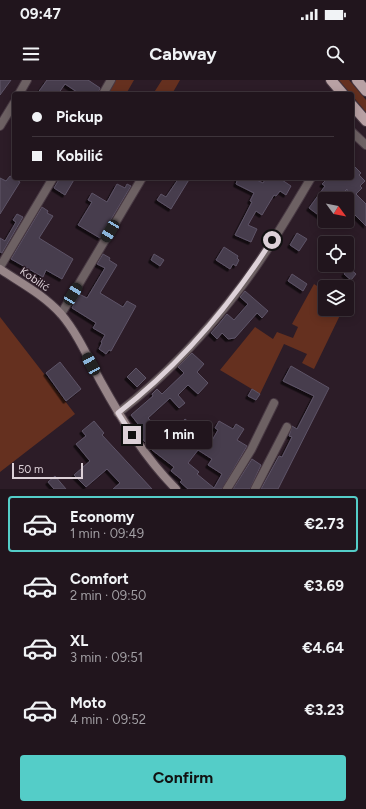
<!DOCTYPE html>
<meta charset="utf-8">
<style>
:root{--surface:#21151d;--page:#2d222a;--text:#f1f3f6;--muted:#a29fa4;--line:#3e343b;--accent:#54cdc8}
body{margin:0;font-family:Figtree,sans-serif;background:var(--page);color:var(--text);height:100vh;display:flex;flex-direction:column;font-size:15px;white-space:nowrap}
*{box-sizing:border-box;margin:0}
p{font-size:13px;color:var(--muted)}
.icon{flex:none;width:22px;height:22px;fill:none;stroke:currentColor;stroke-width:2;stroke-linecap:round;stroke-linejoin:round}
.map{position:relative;height:409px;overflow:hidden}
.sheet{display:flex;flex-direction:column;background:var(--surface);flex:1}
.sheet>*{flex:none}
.top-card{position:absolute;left:12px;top:12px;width:342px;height:88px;border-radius:4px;box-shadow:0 2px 10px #0003,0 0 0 1px var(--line);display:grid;align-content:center;height:88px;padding:0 20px;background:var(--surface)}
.needle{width:26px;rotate:122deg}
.buttons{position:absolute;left:318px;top:112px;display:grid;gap:8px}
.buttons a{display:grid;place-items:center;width:36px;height:36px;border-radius:4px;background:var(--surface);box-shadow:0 2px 10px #0003,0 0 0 1px var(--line);font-size:20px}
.scale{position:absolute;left:12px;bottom:10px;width:71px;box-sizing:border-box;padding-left:4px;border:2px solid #ddd1d8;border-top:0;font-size:11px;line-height:14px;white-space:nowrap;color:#ddd1d8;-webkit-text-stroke:3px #2c1c27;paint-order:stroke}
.end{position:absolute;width:18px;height:18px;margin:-9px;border:5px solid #ddd1d8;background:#111;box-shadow:0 0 0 2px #111}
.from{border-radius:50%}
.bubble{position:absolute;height:28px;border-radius:4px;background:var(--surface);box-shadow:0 2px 10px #0003,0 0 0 1px var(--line);font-size:13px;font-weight:700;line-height:28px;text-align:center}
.car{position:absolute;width:12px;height:24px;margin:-12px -6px;border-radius:5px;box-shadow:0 0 3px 1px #0007;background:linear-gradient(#222 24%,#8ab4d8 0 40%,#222 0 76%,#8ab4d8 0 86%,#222 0)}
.top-card b{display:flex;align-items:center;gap:14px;height:38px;font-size:15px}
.top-card b+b{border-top:1px solid var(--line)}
.top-card i{width:10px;height:10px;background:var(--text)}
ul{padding:7px 0 0;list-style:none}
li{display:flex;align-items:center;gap:12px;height:56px;margin:0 8px 6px;padding:0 12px;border:2px solid transparent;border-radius:4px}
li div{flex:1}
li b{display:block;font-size:15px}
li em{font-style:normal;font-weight:700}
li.on{border-color:var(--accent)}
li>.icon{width:36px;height:36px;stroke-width:1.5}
.action{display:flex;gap:8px;margin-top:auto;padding:8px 20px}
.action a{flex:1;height:46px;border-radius:4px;background:var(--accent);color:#111;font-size:16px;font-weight:700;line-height:46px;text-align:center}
.status{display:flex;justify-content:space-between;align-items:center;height:28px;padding:0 20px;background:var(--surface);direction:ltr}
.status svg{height:11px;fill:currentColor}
header{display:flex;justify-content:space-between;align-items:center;height:52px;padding:0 20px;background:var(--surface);font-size:18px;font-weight:700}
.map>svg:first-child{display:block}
.green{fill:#65301f}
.building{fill:#463c4e;stroke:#5e5467;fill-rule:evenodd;filter:url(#shadow)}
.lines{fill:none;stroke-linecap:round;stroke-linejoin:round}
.minor-casing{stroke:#483943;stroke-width:10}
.secondary-casing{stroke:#483943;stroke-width:10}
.primary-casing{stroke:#483943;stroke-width:12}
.minor{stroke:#6d6163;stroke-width:8}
.secondary{stroke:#978588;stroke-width:8}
.primary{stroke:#b8a1a4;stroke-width:10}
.route{stroke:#ddd1d8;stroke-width:5}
.labels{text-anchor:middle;stroke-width:3;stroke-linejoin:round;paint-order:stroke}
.street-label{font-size:11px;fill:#ddd1d8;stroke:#2c1c27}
</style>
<div class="status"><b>09:47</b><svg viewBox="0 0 49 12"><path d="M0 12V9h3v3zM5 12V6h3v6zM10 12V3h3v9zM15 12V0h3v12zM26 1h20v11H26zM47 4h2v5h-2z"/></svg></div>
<header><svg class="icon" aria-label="menu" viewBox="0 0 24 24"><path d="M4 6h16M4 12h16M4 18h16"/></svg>Cabway<svg class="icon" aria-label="search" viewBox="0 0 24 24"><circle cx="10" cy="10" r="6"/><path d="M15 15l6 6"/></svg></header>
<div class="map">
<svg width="366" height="409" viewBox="0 0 366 409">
<defs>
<filter id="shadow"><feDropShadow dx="-2.5" dy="2.5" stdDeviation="0" flood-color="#0009"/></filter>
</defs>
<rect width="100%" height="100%" fill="#2c1c27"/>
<path class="green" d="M114,0h20l-8,14h-20z
M162,0h18l-8,14h-19z
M339,0h10l17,20v12z
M314,204l11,7v18h18l-29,60 -12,-6 5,-9 -23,-10 -24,50 -40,-24 35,-43 18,12 4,-7 16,6 5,-11 -6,-3z
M0,237l75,97 -75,58z"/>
<path class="building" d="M0,0h11l-11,15z
M47,0h41l12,8 -2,6h-18l-15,-10 -7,10h-21z
M352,84l9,9 -2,2 6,6 -5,5 2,2 -6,6 10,10v22l-19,-19v-18l-10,10h-12v21l-16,-12 16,-22 -3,-2 6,-6h24z
M10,96l10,6 -20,32v-36l6,3z
M60,98h15l-10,17 -11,-7z
M179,98h11l-19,31 -14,-9 4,-6 5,3z
M238,98h15l10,5 3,-5h13l12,8 -5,9 -6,-4 -4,5 -2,-1 -12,20 -6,-4 -8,14 9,4 -6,13 -16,-7 17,-33 -2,-1 4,-8 -18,-9z
M117,104l8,4 2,-4 4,2 -31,52 -22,-13 14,-23 -4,-2 4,-7 15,9z
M42,127l6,4 -1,2 6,3 -14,22 34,21 -11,20 -16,-9 -3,7 -32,-18z
M17,134l6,3 -21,36 -2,-1v-14l5,3 11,-19 -3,-2z
M297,153l10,6 -8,12 -9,-6z
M224,167l14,9 -1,2 2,2 -3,6 -3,-2 -3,5 -14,-9z
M103,174l7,4 -1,2 8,5 -17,28 23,14 4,-6 9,5 -25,45 -2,-1 -3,4 -7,-5 3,-6 -1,-1 4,-7 -12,-7 3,-5 -24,-15 7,-14 8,4 18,-30 -8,-4z
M154,174l10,6 -4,6 -9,-6z
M349,188l7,6 -5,6 -7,-6z
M292,194l15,10 -4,7 -15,-10z
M245,211l23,20 -6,7 -5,-5 -22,25 -7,1 -6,-6 -5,6 -6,-6 7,-8 9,-11 7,6 14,-16 -8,-7z
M192,273l12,11 -7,8 11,11 -10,11 -10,-9 -10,10 7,8 -6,5 -9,-10 -22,20 8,9 -3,2 14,12 18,-22 11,9 -4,5 18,11 8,-14 -3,-2 4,-7 14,8 3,-5 8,5 -7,11 10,6 -25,43h-34l-8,-7 2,-2 -11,-9 3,-4 -22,-17 -12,-14 -2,-4 4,-3 -11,-14 22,-19 -1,-2 5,-5 5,5 22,-21 -6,-6zM198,370l14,9 -4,6 14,9 -8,14 -17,-14 2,-2 -11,-9z
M60,282l21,27 -15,12 -20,-28z
M291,286l38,22 -51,101h-17l18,-33 3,1 10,-20 -3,-1 3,-10 5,3 17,-33 -31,-15z
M136,288l10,10 -9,9 -10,-10z
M252,309l8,5 -4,6 -8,-4z
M94,341l10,12 -2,2 50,54h-39l7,-6 -13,-14 -21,18 -12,-12 16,-14 -14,-17 10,-8 -4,-5z
M252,379l9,6 -11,24h-17z
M55,396l11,13h-12l-6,-7z"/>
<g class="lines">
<defs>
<path id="minor" d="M19,14l8,-14
M103,14l8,-14
M0,46l14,-23
M352,52l14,13
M0,187l53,-89
M61,234l81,-136
M118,333c48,-37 90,-82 126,-130 25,-33 46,-70 67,-105
M227,409l24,-39 23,-47
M255,409l32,-62"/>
<path id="secondary" d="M0,189c21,14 44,26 61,45 17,20 28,46 40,68 21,38 44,76 75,107"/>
<path id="primary" d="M331,0l12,14
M357,0l9,11
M352,25l14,16"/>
</defs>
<use href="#minor" class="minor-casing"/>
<use href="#secondary" class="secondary-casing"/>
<use href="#primary" class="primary-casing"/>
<use href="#minor" class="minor"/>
<use href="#secondary" class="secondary"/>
<use href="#primary" class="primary"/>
</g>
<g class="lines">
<path class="route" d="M132,355l-14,-22c62,-48 112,-107 154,-173"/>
</g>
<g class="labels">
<g class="street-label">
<text transform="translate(35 199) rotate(34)" y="4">Kobilić</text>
</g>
</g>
</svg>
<div class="buttons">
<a><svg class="needle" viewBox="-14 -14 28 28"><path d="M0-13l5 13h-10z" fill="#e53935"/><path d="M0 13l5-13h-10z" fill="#a29fa4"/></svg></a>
<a><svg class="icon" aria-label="locate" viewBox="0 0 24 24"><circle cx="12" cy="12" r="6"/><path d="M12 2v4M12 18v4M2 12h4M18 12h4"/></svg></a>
<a><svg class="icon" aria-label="layers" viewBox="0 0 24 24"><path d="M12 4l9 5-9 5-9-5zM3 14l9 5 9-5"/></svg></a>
</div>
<div class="scale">50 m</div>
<i class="end from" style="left:272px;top:160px"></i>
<i class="end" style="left:132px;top:355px"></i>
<div class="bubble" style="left:146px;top:341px;width:66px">1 min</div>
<i class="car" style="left:110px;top:151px;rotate:211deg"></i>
<i class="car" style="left:73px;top:214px;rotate:31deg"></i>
<i class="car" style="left:91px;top:284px;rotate:332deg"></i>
<div class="top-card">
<b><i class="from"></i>Pickup</b>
<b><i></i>Kobilić</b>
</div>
</div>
<section class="sheet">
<ul>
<li class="on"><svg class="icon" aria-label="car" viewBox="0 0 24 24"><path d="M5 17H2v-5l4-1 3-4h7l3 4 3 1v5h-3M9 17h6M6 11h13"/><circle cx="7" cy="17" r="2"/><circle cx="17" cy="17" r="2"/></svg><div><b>Economy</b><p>1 min · 09:49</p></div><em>€2.73</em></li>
<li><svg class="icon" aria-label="car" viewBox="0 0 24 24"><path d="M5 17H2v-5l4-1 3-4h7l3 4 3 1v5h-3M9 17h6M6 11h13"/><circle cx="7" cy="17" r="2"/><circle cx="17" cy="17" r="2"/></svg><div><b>Comfort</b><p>2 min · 09:50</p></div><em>€3.69</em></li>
<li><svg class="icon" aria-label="car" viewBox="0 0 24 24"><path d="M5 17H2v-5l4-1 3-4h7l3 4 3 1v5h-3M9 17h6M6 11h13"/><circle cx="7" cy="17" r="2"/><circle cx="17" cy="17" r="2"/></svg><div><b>XL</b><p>3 min · 09:51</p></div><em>€4.64</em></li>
<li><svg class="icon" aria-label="car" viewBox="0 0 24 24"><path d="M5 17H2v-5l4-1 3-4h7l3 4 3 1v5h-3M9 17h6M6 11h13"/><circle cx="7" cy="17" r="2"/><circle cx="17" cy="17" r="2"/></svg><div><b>Moto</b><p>4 min · 09:52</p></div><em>€3.23</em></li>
</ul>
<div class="action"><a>Confirm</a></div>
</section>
